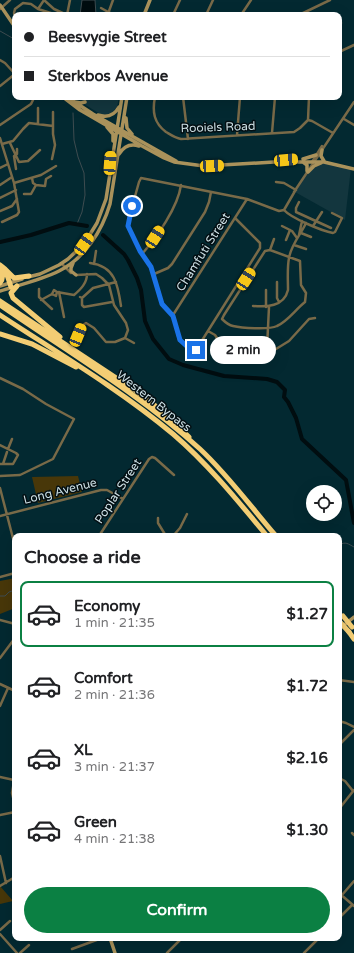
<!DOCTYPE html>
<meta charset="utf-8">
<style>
:root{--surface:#fff;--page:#f2f2f2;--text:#202124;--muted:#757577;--line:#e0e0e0;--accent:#0b8043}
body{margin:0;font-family:"Varela Round",sans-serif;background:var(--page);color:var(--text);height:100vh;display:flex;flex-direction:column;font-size:15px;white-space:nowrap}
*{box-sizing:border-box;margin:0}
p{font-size:13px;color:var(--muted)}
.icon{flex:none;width:22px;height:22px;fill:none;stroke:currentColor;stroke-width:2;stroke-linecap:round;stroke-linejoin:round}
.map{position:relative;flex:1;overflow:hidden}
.drawer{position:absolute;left:12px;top:533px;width:330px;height:408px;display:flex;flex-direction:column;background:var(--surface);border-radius:8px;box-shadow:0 4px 16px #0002}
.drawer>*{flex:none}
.hud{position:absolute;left:12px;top:12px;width:330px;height:88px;border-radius:8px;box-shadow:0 4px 16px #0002;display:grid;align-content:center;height:88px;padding:0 12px;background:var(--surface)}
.tools{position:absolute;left:306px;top:485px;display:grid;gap:8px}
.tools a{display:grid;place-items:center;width:36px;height:36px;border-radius:50%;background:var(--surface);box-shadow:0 4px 16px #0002;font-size:20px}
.end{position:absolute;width:18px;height:18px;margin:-9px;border:5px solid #1a73e8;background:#fff;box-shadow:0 0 0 2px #fff}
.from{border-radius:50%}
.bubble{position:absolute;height:28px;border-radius:14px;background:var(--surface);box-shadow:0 4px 16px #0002;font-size:13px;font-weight:700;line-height:28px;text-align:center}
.car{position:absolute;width:12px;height:24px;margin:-12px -6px;border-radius:5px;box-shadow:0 0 3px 1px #0007;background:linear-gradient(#f5c518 24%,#345 0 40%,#f5c518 0 76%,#345 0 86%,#f5c518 0)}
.hud b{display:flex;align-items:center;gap:14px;height:38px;font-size:15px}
.hud b+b{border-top:1px solid var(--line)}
.hud i{width:10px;height:10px;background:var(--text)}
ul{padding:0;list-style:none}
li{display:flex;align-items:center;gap:12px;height:66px;margin:0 8px 6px;padding:0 4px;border:2px solid transparent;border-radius:8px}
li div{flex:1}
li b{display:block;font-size:15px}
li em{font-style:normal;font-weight:700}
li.current{border-color:var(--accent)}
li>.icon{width:36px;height:36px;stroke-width:1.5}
h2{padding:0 12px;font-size:18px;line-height:48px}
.cta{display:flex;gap:8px;margin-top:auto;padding:8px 12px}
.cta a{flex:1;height:46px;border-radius:24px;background:var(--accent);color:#fff;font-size:16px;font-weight:700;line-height:46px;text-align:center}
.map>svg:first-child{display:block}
.built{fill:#13363e}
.green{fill:#483709}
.water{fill:#010d10;stroke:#3e4c50}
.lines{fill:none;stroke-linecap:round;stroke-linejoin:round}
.stream{stroke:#3e4c50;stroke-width:1}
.river{stroke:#010d10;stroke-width:4}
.street{stroke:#796a48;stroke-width:2.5}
.secondary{stroke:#aa925b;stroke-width:3.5}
.highway{stroke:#f3cd74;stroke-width:5}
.highway-bridge{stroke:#f3cd74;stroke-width:5}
.route{stroke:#1a73e8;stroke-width:5}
.labels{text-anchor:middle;stroke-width:3;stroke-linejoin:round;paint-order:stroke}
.street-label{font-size:12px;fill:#ccdfe4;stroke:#030f13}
</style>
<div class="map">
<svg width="354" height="953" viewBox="0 0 354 953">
<rect width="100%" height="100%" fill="#032931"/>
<path class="built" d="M86,97h33l-2,10 -5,6 -5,2h-5l-5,-3 -18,-11 6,-2z
M314,161l37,7 -6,52 -50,-28z"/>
<path class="green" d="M78,476l4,16 -44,11 -6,-26z
M15,578v30l-15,6v-33z
M0,886l13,15 -13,3z"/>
<path class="water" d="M82,0h13l1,15h-16z"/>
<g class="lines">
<path class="stream" d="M0,31l14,8
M73,113l1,27 4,17 6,16 1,22 -3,17 -5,12
M339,545c7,-4 9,-1 15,2
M0,596h5l4,-4 6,-2"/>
<path class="river" d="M103,235l21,19 4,6 9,18 4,12 4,31 8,18 16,20 14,6 41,11 43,3 10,3 8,8 -1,7 4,5 8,16 6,21 44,41 8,43
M0,242l31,-7 38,-12 18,3"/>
<path class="street" d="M44,0l10,9 13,6
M101,8l9,5
M0,9l10,-9
M38,9l6,-9
M109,11l4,-11
M67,15l3,-15
M110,15v-2l5,2
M173,15l7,-15
M206,15l7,-15
M241,15l10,-15
M299,15l31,-15
M15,17l-1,-4 1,-4 8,-6 8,1 7,5 19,6
M339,24l2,-1
M339,52l15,-7
M0,60l5,3 10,11 -15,12
M155,97c-3,15 -1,26 11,35 5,3 9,6 15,7l113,-7 6,-4 8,-8
M183,97l5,42
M193,97h11
M38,108v16
M344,119l10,6
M308,120l4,1 21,12
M308,120l1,-23
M0,125l31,-21 2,-4 -1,-3
M272,133l3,-36
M237,135l3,-38
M0,138l14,45 5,29 -2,3 -15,7
M10,143l9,19 9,-1 12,-11
M2,144l11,-3 10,-12 6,-6 24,3v-14
M52,159l3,-14 -2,-11v-8
M312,162l10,-16
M0,168l8,-4
M16,169l-2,-13 3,-2v-5
M32,178l1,5 3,2
M276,182l8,1 12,7
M14,183l27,-8 15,-9
M0,185l12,-8
M294,192l60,-90
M24,194h7l5,-9 9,1 1,-7 5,-3
M0,198l16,-8
M299,202l-3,6v4l35,16
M284,210l11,-19
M0,211l12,-5 5,-7
M282,226l10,5 5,7
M313,226l9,-14
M301,233l10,4
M299,235l3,-14
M286,240l4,-10
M294,245l12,4
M270,250l30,11 1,24 5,8 -1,9c-10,8 -17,19 -28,24 -8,4 -36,2 -44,0 -5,-1 -8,-4 -11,-7l2,-4 41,-64z
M270,250l4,-11
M142,254c15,-17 36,-47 39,-69
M90,263c25,3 28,22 31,43
M62,264l9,9
M94,264l2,-13
M154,274l14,-6 4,-4 33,-52 4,-10 2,-10
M76,275l20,-1 6,4 7,7 5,20 12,18 2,7 -3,8
M277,282v16l2,4
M39,289v8l13,12
M57,292l17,3c7,-6 13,-12 13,-21
M59,292l5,25
M80,297l2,1 11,-10 23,-6
M82,298v7l2,2 28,-5
M41,300l11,-6 2,-4 3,2 -1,4 -4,-2
M253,306c13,1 31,1 35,-16 0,-10 -1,-22 1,-32 2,-13 12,-24 17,-35
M266,307v-17
M173,315l-11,-11 -11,-37 -11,-16 -12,-25 1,-8 10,-36 2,-4 106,21 32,12 5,-1c7,8 38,21 49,23l2,-1 7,-14 -10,-5
M173,315l6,25 12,10h5l64,-102v-5l-25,-25
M173,315l74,-116
M208,331l7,4 4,6 3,2 17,1 5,3 32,2 13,-8 20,-22 6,-1
M78,335l5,-10 3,-2 8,5 12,14h9l10,-4
M125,338l9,5
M267,348l2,-41
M0,378l23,11 23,15 28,15 -21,40 -33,16 -20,1
M0,445l16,8 2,2 -5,9h-13
M8,449l4,-10
M3,464l4,-12
M0,488l15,58
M0,516l101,-26h6l16,9
M158,518v5l8,13
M99,536l50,-77 3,-2 3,1 19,17
M173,536l7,-8 7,-14
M0,577l15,-4
M0,620l15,4
M0,658l15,-20
M339,680l15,2
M0,684l15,7
M0,706l8,-18
M339,721l7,2 8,4
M339,745l15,-15
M15,776l-3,17 3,13
M0,777l14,3
M339,778l6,3 8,10
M339,809l15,-19
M0,815l15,-3
M352,833l2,2
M0,856l6,27
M0,886l15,-9
M339,893l15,13
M342,895l12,-14
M339,918l13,-13
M0,930l10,-9
M0,934l17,19
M72,949l30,-11
M20,953l9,-8
M167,953l15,-15
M304,953l15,-15"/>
<path class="secondary" d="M0,5l15,22
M144,15l6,-15
M63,97l17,13 62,36 22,12 10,4 30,4 70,-4h50l30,7
M67,97l26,17 83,47
M75,102l6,1 4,-1
M98,115c9,3 16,1 21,-8
M126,118l1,10 5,6
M107,127l6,7v7
M322,150l-1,6 3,5
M119,154c5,-8 11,-11 20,-8
M303,159l13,-4
M303,162l4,3v6
M308,172l6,-6 7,-3
M73,263l-2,5v3l5,4
M28,277l12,-3 19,-9 9,-6 16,-15 13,-21 9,-24 16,-102
M0,286l22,-7
M0,291c19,-6 41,-11 59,-20 26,-13 43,-40 51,-67l17,-107
M339,629l15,-12
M110,938l5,15"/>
<path class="highway" d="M0,265l5,4 6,18
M5,269l9,9 15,-2
M0,270c3,4 3,9 0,13
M17,286l-6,7 2,5 47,39
M0,301l136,90 26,20 27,26
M0,305c68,47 138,88 200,144 28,26 51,58 76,87
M0,315c58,38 119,74 173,119 35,30 65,67 94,102
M0,334l32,10 44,23
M349,632l5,7"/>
<path class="highway-bridge" d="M343,616l9,11
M339,621l10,11"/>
</g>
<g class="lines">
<path class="route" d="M132,206l-4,20 12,25 11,16 11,37 11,12 7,24 11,10h5"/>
</g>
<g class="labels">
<g class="street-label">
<text transform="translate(218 127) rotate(-2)" y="4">Rooiels Road</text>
<text transform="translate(203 252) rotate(-58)" y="4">Chamfuti Street</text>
<text transform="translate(154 401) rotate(38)" y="4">Western Bypass</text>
<text transform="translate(60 491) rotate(-14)" y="4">Long Avenue</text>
<text transform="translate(118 491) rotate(-57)" y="4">Poplar Street</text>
</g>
</g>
</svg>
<div class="tools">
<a><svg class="icon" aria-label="locate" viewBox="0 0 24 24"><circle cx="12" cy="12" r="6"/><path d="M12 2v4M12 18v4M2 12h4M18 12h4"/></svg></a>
</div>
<i class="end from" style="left:132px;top:206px"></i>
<i class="end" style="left:196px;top:350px"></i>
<div class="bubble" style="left:210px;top:336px;width:66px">2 min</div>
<i class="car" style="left:286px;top:160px;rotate:85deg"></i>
<i class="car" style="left:110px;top:163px;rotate:4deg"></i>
<i class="car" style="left:212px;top:166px;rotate:87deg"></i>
<i class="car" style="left:155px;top:237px;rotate:33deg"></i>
<i class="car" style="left:84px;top:244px;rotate:34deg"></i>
<i class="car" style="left:246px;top:279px;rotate:33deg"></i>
<i class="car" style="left:78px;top:335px;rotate:22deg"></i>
<div class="hud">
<b><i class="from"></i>Beesvygie Street</b>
<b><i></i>Sterkbos Avenue</b>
</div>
<section class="drawer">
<h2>Choose a ride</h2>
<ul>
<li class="current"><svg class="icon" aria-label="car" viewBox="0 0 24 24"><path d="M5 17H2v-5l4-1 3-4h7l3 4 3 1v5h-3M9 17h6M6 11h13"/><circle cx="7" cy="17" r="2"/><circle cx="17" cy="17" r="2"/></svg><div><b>Economy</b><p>1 min · 21:35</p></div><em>$1.27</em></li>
<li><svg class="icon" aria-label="car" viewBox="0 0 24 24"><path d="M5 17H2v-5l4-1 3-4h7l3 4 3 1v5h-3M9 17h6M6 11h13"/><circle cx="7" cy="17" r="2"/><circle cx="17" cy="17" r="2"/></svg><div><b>Comfort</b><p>2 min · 21:36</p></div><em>$1.72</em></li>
<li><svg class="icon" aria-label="car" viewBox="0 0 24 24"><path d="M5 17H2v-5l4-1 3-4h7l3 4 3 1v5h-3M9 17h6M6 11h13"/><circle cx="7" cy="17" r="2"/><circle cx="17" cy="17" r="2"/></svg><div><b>XL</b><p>3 min · 21:37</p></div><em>$2.16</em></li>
<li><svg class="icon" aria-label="car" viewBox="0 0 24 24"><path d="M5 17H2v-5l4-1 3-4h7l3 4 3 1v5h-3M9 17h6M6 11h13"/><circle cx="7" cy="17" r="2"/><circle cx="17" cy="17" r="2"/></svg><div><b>Green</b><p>4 min · 21:38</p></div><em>$1.30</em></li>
</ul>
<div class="cta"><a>Confirm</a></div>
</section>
</div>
